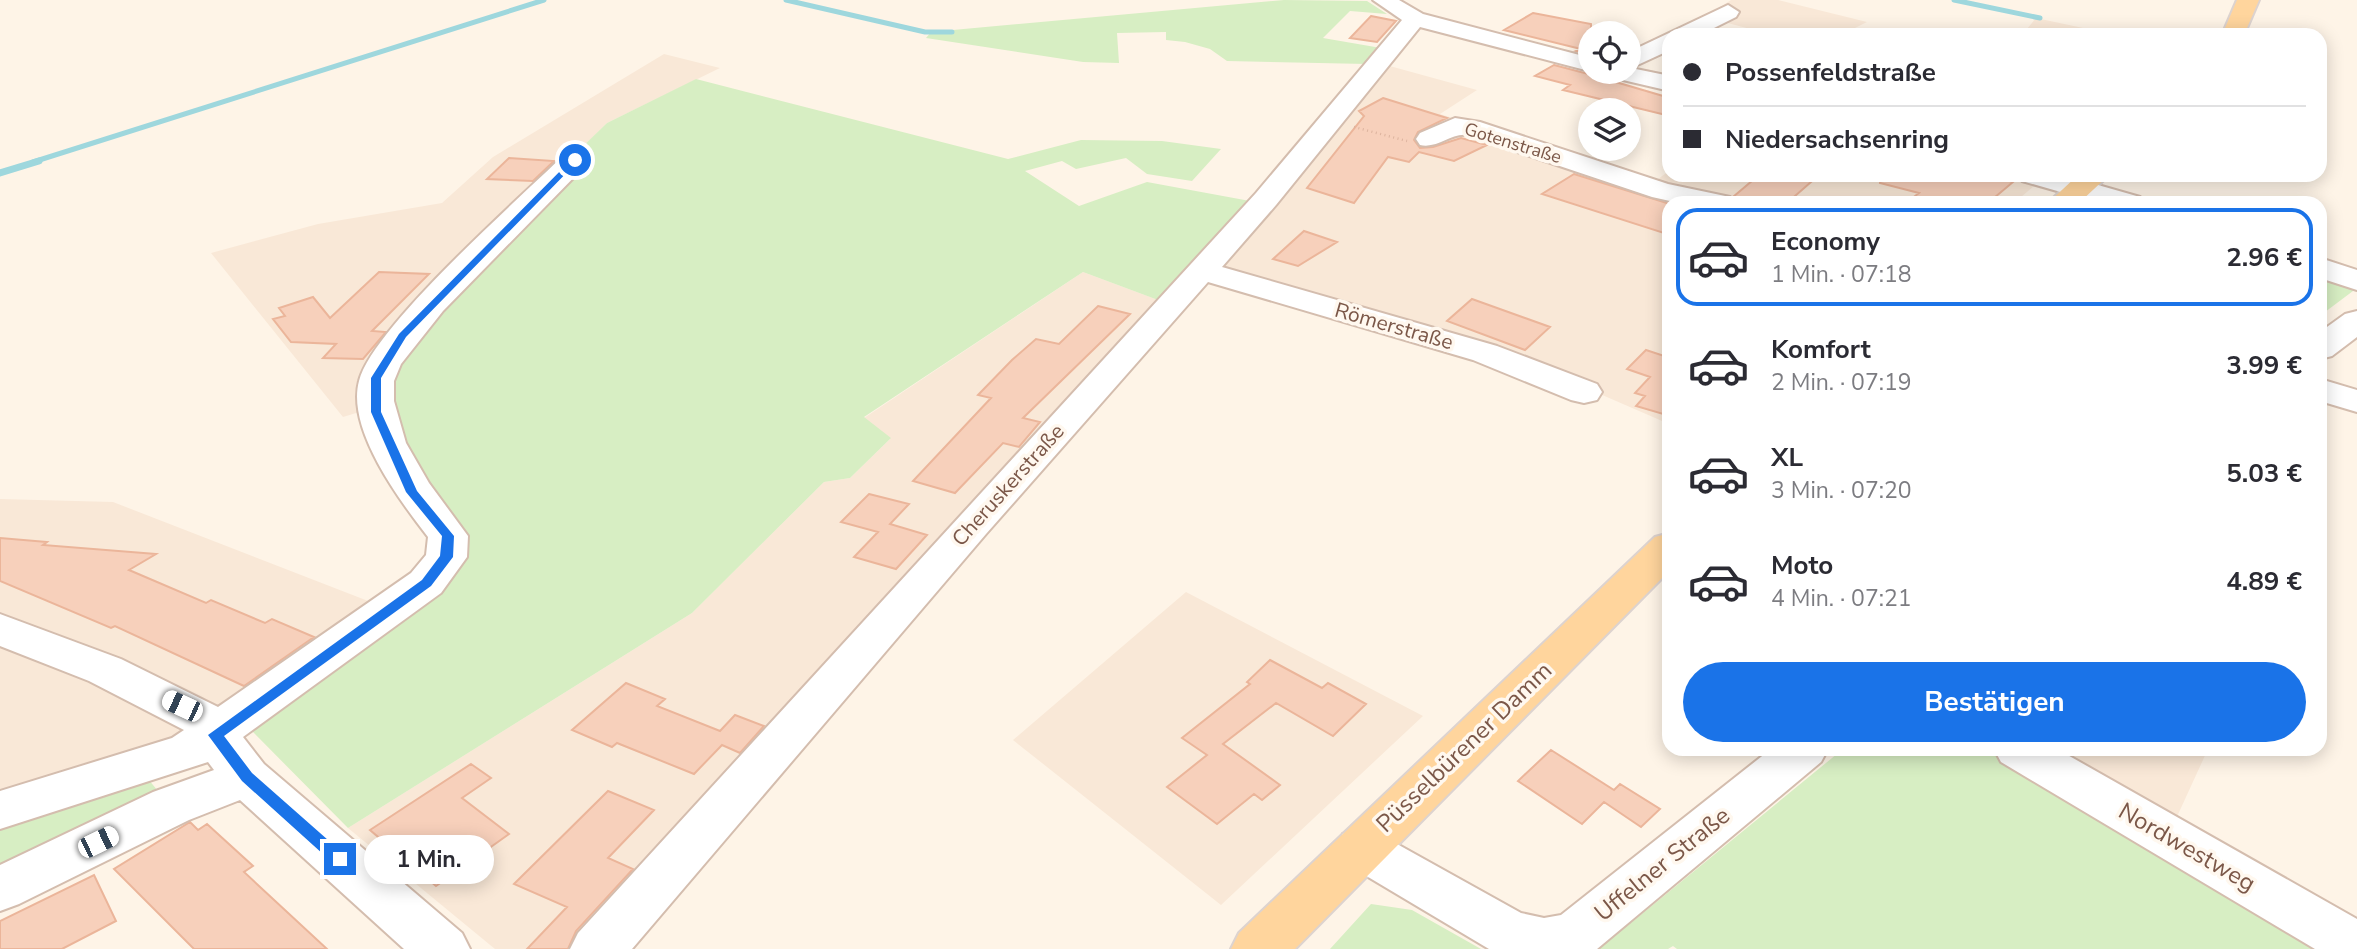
<!DOCTYPE html>
<html lang="de">
<meta charset="utf-8">
<style>
:root{--surface:#fff;--page:#f7f7f7;--text:#2b2b33;--muted:#7c7c81;--line:#e1e1e2;--accent:#1a73e8}
body{margin:0;font-family:"Nunito Sans",sans-serif;background:var(--page);color:var(--text);height:100vh;display:flex;flex-direction:column;font-size:26px;white-space:nowrap}
*{box-sizing:border-box;margin:0}
p{font-size:23px;color:var(--muted)}
.icon{flex:none;width:38px;height:38px;fill:none;stroke:currentColor;stroke-width:2;stroke-linecap:round;stroke-linejoin:round}
.map{position:relative;flex:1;overflow:hidden}
.sheet{position:absolute;left:1662px;top:196px;width:665px;height:560px;display:flex;flex-direction:column;background:var(--surface);border-radius:21px;box-shadow:0 4px 18px #0003}
.sheet>*{flex:none}
.guide{position:absolute;left:1662px;top:28px;width:665px;height:154px;border-radius:21px;box-shadow:0 4px 18px #0003;display:grid;align-content:center;height:154px;padding:0 21px;background:var(--surface)}
.tools{position:absolute;left:1578px;top:21px;display:grid;gap:14px}
.tools a{display:grid;place-items:center;width:63px;height:63px;border-radius:50%;background:var(--surface);box-shadow:0 4px 18px #0003;font-size:35px}
.end{position:absolute;width:32px;height:32px;margin:-16px;border:9px solid #1a73e8;background:#fff;box-shadow:0 0 0 4px #fff}
.from{border-radius:50%}
.bubble{position:absolute;height:49px;border-radius:24px;background:var(--surface);box-shadow:0 4px 18px #0003;font-size:23px;font-weight:700;line-height:49px;text-align:center}
.car{position:absolute;width:21px;height:42px;margin:-21px -10px;border-radius:9px;box-shadow:0 0 5px 2px #0007;background:linear-gradient(#fff 24%,#345 0 40%,#fff 0 76%,#345 0 86%,#fff 0)}
.guide b{display:flex;align-items:center;gap:24px;height:66px;font-size:26px}
.guide b+b{border-top:2px solid var(--line)}
.guide i{width:18px;height:18px;background:var(--text)}
ul{padding:12px 0 0;list-style:none}
li{display:flex;align-items:center;gap:21px;height:98px;margin:0 14px 10px;padding:0 7px;border:4px solid transparent;border-radius:21px}
li div{flex:1}
li b{display:block;font-size:26px}
li em{font-style:normal;font-weight:700}
li.on{border-color:var(--accent)}
li>.icon{width:63px;height:63px;stroke-width:1.5}
.primary-button{display:flex;gap:14px;margin-top:auto;padding:14px 21px}
.primary-button a{flex:1;height:80px;border-radius:42px;background:var(--accent);color:#fff;font-size:28px;font-weight:700;line-height:80px;text-align:center}
.map>svg:first-child{display:block}
.residential{fill:#f9e8d7}
.green{fill:#d7eec3}
.lines{fill:none;stroke-linecap:round;stroke-linejoin:round}
.stream-far1{stroke:#9ed7dd;stroke-width:5}
.stream{stroke:#9ed7dd;stroke-width:7}
.building{fill:#f7d0bb;stroke:#ebb59a;stroke-width:2}
.minor-casing{stroke:#d4bdae;stroke-width:4}
.major-casing{stroke:#ddd3cf;stroke-width:4}
.path{stroke:#dcb39e;stroke-width:2.5;stroke-dasharray:1 3.5;stroke-linecap:butt}
.minor{fill:#fff;fill-rule:evenodd}
.major{fill:#ffd59d;fill-rule:evenodd}
.route{fill:#1a73e8}
.labels{text-anchor:middle;stroke-width:7;stroke-linejoin:round;paint-order:stroke}
.far-street-label{font-size:18px;fill:#7b5748;stroke:#fff8ef}
.street-label{font-size:21px;fill:#7b5748;stroke:#fff8ef}
.near-street-label{font-size:24px;fill:#7b5748;stroke:#fff8ef}
</style>
<div class="map">
<svg width="2357" height="949" viewBox="0 0 2357 949">
<rect width="100%" height="100%" fill="#fef4e7"/>
<path class="residential" d="M1731,0h47l89,22 -26,13h-68l-68,-18z
M2036,18l80,17h-94z
M664,54l56,14 -113,55 -216,213 -25,74 -23,7 -132,-164 107,-29 124,-21 51,-46z
M1386,65l91,25 -37,24 214,68 15,-11 1,4h346l24,6 -26,22h-344l-1,221 -182,-79 -269,-76z
M1083,272l75,28 -583,649h-80l-147,-121 344,-215 132,-131 26,-4 40,-39 -26,-21z
M0,499l113,3 268,104 -233,173 -148,45z
M1186,592l237,124 -202,189 -208,-165z
M2049,749h159l-33,72z"/>
<path class="green" d="M1284,0l83,1 20,13 -37,-3 -27,27 58,10 -14,16 -140,-3 -17,-12 -25,-7 -19,-2v-8l-49,1 2,30 -36,-1 -157,-24 5,-6z
M696,79l312,80 73,-19 81,1 59,8 -29,32 -45,-7 -21,-16 -50,11 -14,-8 -37,10 54,35 68,-24 103,19 -92,99 -75,-28 -219,145 27,21 -41,40 -26,4 -132,131 -344,215 -100,-101 198,-148 -23,-94 -36,-76 -2,-32 26,-41 180,-182 -14,-2 30,-29z
M2320,271l37,13v4l-36,27z
M1843,749h153l341,200h-660l-4,-3 -5,3h-81l45,-27z
M148,779l15,18 -163,77v-50z
M1371,904l41,6 69,39h-151z"/>
<g class="lines">
<path class="stream-far1" d="M786,0l139,32h27
M1954,0l86,18
M33,162l511,-162"/>
<path class="stream" d="M0,173l39,-12"/>
</g>
<path class="building" d="M1533,13l58,11v31l-15,-4 5,-2 -77,-19z
M1371,16l25,5 -19,21 -27,-4z
M1554,65l38,10 10,-3 7,8 61,18v18l-107,-26 7,-5 -35,-9z
M1383,98l64,20 -29,14 -4,8 6,8 13,-1 28,-9 26,7 -33,16 -35,-9 -10,10 -21,-5 -34,46 -47,-15 57,-72 -5,-5z
M509,158l45,3 -21,20 -46,-2z
M1574,174l96,30v31l-128,-41z
M1759,175h60l-32,28h-50l-4,-6z
M1881,175h107l25,7 -25,21h-82l13,-10 -39,-10z
M1304,231l33,11 -39,24 -25,-7z
M379,272l50,2 -57,57 14,1 -23,27 -40,-1 13,-14 -45,-2 -18,-23 12,-3 -6,-8 34,-11 17,21z
M1472,299l78,28 -25,23 -78,-29z
M1098,306l32,8 -107,104 17,4 -21,25 -16,-4 -48,50 -42,-12 78,-83 -13,-3 34,-35 24,-21 23,5z
M1646,350l21,7 3,-2v61l-34,-10 9,-10 -10,-3 15,-16 -23,-8z
M869,494l40,10 -19,20 37,11 -31,34 -42,-12 24,-25 -37,-10z
M0,538l47,4 -4,3 113,9 -27,16 77,33 5,-3 54,23 7,-4 42,18 -70,49 -129,-60 -4,2 -111,-47z
M1270,660l52,28 6,-5 38,21 -33,32 -57,-33 -53,41 57,41 -18,15 -8,-6 -37,30 -50,-37 40,-32 -25,-17 68,-54 -3,-2z
M626,683l39,16 -8,7 63,25 15,-16 29,11 -24,27 -18,-8 -28,29 -77,-31 -5,4 -40,-17z
M1551,750l63,40 6,-6 40,25 -19,18 -37,-25 -22,22 -64,-43z
M471,764l20,14 -29,20 47,36 -73,52 -66,-56z
M608,791l46,19 -46,48 25,11 -57,62 -8,18h-41l40,-42 -53,-23z
M190,822l8,8 9,-6 46,42 -9,6 83,77h-133l-80,-80z
M94,875l22,46 -54,28h-62v-28z"/>
<g class="lines">
<defs>
<path id="minor" d="M1373,0h26l24,14 168,44 2,14 -173,-45 -144,178 -54,62 275,79 100,38 5,8 -5,8 -13,3 -13,-3 -98,-40 -265,-78 -222,252 -354,415h-62l8,-16 678,-740 146,-173z
M1728,5l11,7 -3,5 -36,18h-30v15l-39,18 39,8v15l-60,-14 -3,-5h22v-20z
M1455,118l25,4 188,62 62,13 4,6h-55l-27,-6 -185,-62c-17,-2 -29,14 -47,10l-4,-6 4,-6z
M575,152l10,2 4,6 -4,6 -142,145 -42,53 -7,17v20l12,42 23,40 39,53 -1,21 -26,36 -198,144 21,27 198,169 8,16h-66l-164,-149 -51,20 -170,84 -19,7v-46l153,-73 61,-22 -6,-8 -208,67v-38l172,-53 12,-8 -95,-49 -89,-35v-32l121,45 97,48 193,-134 15,-18 2,-18c-28,-36 -82,-108 -69,-156 13,-53 162,-184 206,-227z
M2018,175h45l77,22 4,6h-45l-77,-22z
M2320,258l37,12v20l-37,-12z
M2357,311v26l-25,19 -12,3v-27l25,-18z
M2320,379l37,11v22l-37,-11z
M1771,749h57l-7,13 -224,187h-108l-146,-87 -8,-14 8,-14 18,-6 18,6 142,79 23,5 17,-3z
M1994,749h63l300,170v30h-42l-314,-187z"/>
<path id="major" d="M2237,0h22l-15,35h-22z
M2078,175h31l-30,28h-31z
M1670,533v37l-375,379h-64l8,-16 416,-396z"/>
</defs>
<use href="#minor" class="minor-casing"/>
<use href="#major" class="major-casing"/>
<path class="path" d="M1354,127l53,14"/>
<use href="#minor" class="minor"/>
<use href="#major" class="major"/>
</g>
<path class="route" d="M572,159l7,1 -173,177 -25,41v34l36,79 37,45 -1,21 -22,29 -207,150 28,37 93,82v9h-11l-92,-83 -34,-46 214,-155 18,-24 2,-20 -36,-44 -35,-80v-34l28,-44z"/>
<g class="labels">
<g class="far-street-label">
<text transform="translate(1513 143) rotate(17)" y="6">Gotenstraße</text>
</g>
<g class="street-label">
<text transform="translate(1394 326) rotate(16)" y="7">Römerstraße</text>
<text transform="translate(1008 485) rotate(-48)" y="7">Cheruskerstraße</text>
</g>
<g class="near-street-label">
<text transform="translate(1464 747) rotate(-44)" y="8">Püsselbürener Damm</text>
<text transform="translate(2187 847) rotate(30)" y="8">Nordwestweg</text>
<text transform="translate(1662 864) rotate(-39)" y="8">Uffelner Straße</text>
</g>
</g>
</svg>
<div class="tools">
<a><svg class="icon" aria-label="locate" viewBox="0 0 24 24"><circle cx="12" cy="12" r="6"/><path d="M12 2v4M12 18v4M2 12h4M18 12h4"/></svg></a>
<a><svg class="icon" aria-label="layers" viewBox="0 0 24 24"><path d="M12 4l9 5-9 5-9-5zM3 14l9 5 9-5"/></svg></a>
</div>
<i class="end from" style="left:575px;top:160px"></i>
<i class="end" style="left:340px;top:859px"></i>
<div class="bubble" style="left:364px;top:835px;width:130px">1 Min.</div>
<i class="car" style="left:182px;top:706px;rotate:295deg"></i>
<i class="car" style="left:98px;top:842px;rotate:64deg"></i>
<div class="guide">
<b><i class="from"></i>Possenfeldstraße</b>
<b><i></i>Niedersachsenring</b>
</div>
<section class="sheet">
<ul>
<li class="on"><svg class="icon" aria-label="car" viewBox="0 0 24 24"><path d="M5 17H2v-5l4-1 3-4h7l3 4 3 1v5h-3M9 17h6M6 11h13"/><circle cx="7" cy="17" r="2"/><circle cx="17" cy="17" r="2"/></svg><div><b>Economy</b><p>1 Min. · 07:18</p></div><em>2.96 €</em></li>
<li><svg class="icon" aria-label="car" viewBox="0 0 24 24"><path d="M5 17H2v-5l4-1 3-4h7l3 4 3 1v5h-3M9 17h6M6 11h13"/><circle cx="7" cy="17" r="2"/><circle cx="17" cy="17" r="2"/></svg><div><b>Komfort</b><p>2 Min. · 07:19</p></div><em>3.99 €</em></li>
<li><svg class="icon" aria-label="car" viewBox="0 0 24 24"><path d="M5 17H2v-5l4-1 3-4h7l3 4 3 1v5h-3M9 17h6M6 11h13"/><circle cx="7" cy="17" r="2"/><circle cx="17" cy="17" r="2"/></svg><div><b>XL</b><p>3 Min. · 07:20</p></div><em>5.03 €</em></li>
<li><svg class="icon" aria-label="car" viewBox="0 0 24 24"><path d="M5 17H2v-5l4-1 3-4h7l3 4 3 1v5h-3M9 17h6M6 11h13"/><circle cx="7" cy="17" r="2"/><circle cx="17" cy="17" r="2"/></svg><div><b>Moto</b><p>4 Min. · 07:21</p></div><em>4.89 €</em></li>
</ul>
<div class="primary-button"><a>Bestätigen</a></div>
</section>
</div>
